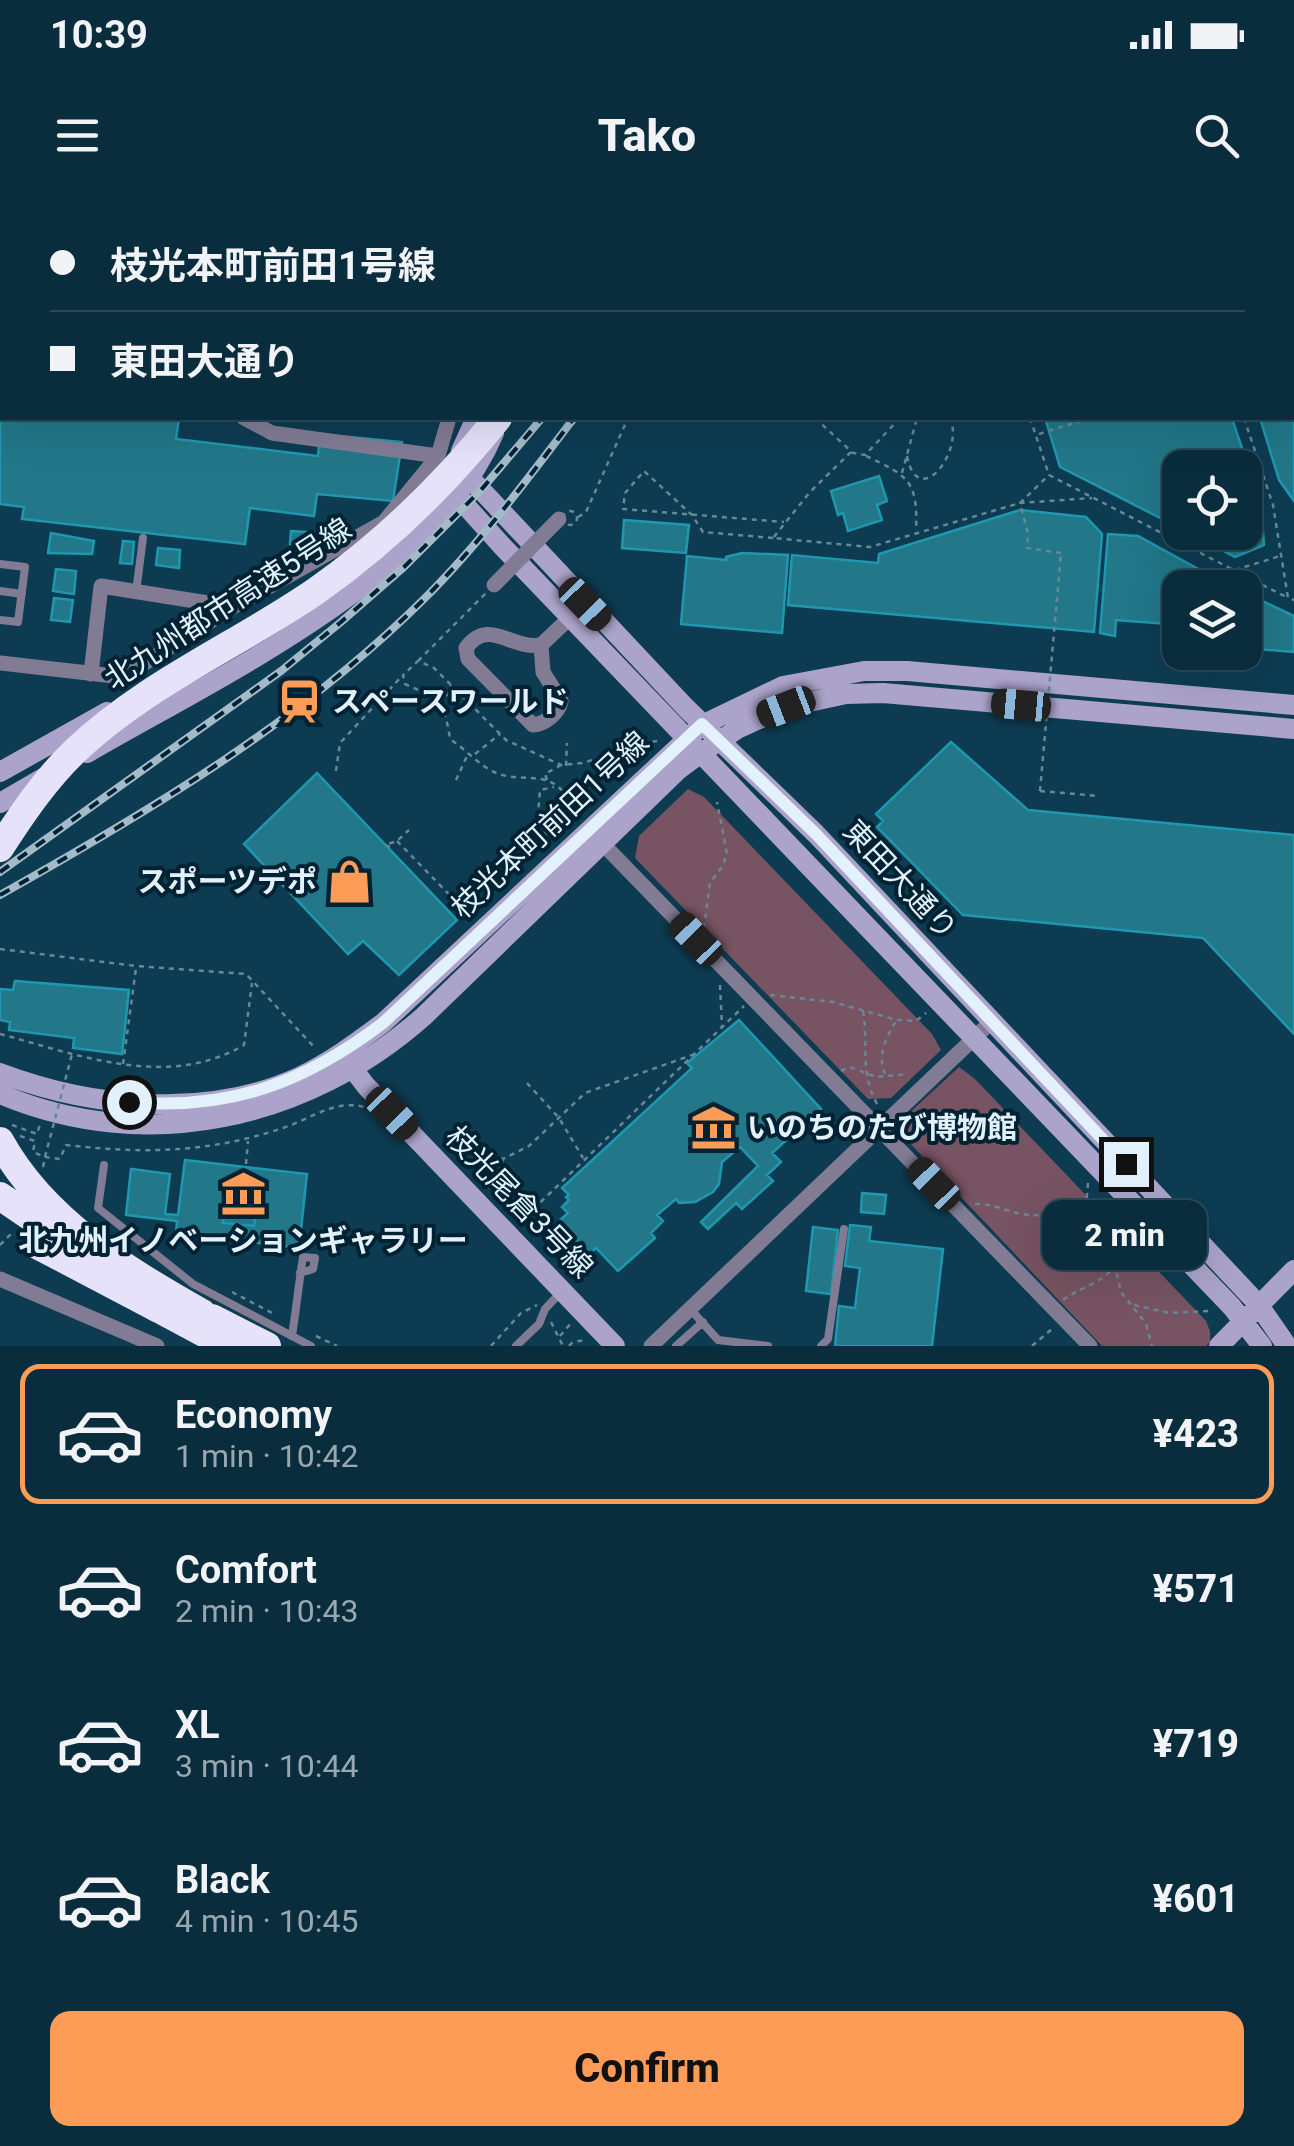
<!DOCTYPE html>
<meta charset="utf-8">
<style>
:root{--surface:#0a2d3e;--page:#183949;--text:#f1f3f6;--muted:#99a8b0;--line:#2a4958;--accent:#fd9c56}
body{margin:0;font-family:Roboto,"Noto Sans JP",sans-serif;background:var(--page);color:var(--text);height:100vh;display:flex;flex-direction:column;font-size:38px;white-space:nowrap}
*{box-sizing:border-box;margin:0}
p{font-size:32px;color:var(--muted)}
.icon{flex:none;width:55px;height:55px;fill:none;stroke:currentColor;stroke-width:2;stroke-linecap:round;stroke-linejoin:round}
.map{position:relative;height:1146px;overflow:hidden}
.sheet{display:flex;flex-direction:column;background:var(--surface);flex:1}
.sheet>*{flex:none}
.top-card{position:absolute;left:0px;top:0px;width:1295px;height:220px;box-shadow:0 10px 40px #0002,0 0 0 2px var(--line);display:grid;align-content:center;height:220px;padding:0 50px;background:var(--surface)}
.buttons{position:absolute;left:1162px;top:250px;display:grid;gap:20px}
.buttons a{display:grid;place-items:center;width:100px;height:100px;border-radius:20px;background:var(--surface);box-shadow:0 10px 40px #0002,0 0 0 2px var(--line);font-size:50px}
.end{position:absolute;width:45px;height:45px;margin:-22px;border:12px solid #e2f1fb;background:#111;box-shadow:0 0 0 5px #111}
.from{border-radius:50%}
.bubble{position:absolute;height:70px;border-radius:20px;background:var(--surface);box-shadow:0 10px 40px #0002,0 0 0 2px var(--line);font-size:32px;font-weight:800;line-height:70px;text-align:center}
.car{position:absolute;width:30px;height:60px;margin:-30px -15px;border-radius:12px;box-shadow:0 0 8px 2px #0007;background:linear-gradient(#222 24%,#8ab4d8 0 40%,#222 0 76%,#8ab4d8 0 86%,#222 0)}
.top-card b{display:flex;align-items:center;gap:35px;height:95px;font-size:38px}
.top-card b+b{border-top:2px solid var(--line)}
.top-card i{width:25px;height:25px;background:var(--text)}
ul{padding:18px 0 0;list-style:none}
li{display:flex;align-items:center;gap:30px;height:140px;margin:0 20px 15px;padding:0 30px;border:5px solid transparent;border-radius:20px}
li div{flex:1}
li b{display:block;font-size:38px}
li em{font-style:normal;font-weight:800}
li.active{border-color:var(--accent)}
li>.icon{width:90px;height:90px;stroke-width:1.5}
.primary-button{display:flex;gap:20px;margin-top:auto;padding:20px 50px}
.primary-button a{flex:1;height:115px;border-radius:20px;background:var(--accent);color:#111;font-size:40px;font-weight:800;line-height:115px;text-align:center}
.status{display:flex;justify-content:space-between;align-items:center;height:70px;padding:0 50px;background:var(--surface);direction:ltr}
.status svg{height:28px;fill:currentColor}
header{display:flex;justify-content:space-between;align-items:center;height:130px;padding:0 50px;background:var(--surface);font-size:45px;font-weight:800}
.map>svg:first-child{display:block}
.green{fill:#785361}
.building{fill:#278;stroke:#1e98b0;stroke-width:2.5}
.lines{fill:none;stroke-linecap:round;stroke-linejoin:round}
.path{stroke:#689;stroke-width:2.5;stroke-dasharray:5 5;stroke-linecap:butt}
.lane{stroke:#817c94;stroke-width:8}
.street{stroke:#817c94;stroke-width:15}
.secondary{stroke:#aba3c9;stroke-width:20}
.highway{stroke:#e6e2fa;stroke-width:28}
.rail-casing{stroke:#a3bbc9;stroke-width:8}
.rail{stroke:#023;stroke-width:4;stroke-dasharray:11;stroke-linecap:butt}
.path-bridge{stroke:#689;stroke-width:2.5;stroke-dasharray:5 5;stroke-linecap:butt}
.street-bridge{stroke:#817c94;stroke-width:15}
.highway-bridge{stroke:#e6e2fa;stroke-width:28}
.route{stroke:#e2f1fb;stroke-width:12}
.labels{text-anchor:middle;stroke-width:8;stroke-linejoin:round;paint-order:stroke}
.street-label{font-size:30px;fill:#e2f1fb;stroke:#023}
.poi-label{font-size:30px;font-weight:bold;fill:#e2f1fb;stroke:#023;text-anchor:start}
</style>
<div class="status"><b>10:39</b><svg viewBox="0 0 49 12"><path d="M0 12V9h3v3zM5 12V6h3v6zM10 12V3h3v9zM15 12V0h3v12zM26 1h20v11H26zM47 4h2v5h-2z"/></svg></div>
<header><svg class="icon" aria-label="menu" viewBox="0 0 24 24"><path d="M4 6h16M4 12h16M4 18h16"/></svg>Tako<svg class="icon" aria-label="search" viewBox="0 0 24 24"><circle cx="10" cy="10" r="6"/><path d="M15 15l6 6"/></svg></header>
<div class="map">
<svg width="1294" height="1146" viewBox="0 0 1294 1146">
<rect width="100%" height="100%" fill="#0d3c52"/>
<path class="green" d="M688,589l16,8 228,237 9,16 -50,48 -23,1 -233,-241 4,-22z
M959,867l16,12 231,242 4,10v11l-4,4h-104l-196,-207 1,-24z"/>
<path class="building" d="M962,0h110l-1,2z
M0,152l2,66h177l-3,21 142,17 2,-22 82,8 -9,59 -76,-7 -3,22 -64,-8 -5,36 -223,-25 2,-12 -24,-3z
M1294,171v130l-15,-21 -19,-62h32z
M1045,218h187l29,88 3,39 -29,12 -47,-25h57v-64h-65v60l-120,-61z
M879,276l8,25 -10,4 5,15 -34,11 -5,-18 -5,2 -7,-24z
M1020,310l66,7 16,17 -8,98 -306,-27 4,-50 86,8 1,-9z
M624,320l65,5 -3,28 -64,-5z
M291,331l28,2 -2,20 -10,-1 -1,7 -11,-1 1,-14h-6z
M51,333l43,8 -2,13 -44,-1z
M1108,334l30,2 95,52h-53v37l-64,-5 -1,16 -15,-3z
M123,341l11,1 -2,22 -12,-1z
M158,348l22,2 -1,18 -23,-3z
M742,353l46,2 -6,78 -101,-9 6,-68 40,4 -1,-3z
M56,369l20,2 -2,23 -21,-3z
M1245,393l49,23v36l-49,-4z
M54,398l19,2 -3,22 -19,-2z
M951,542l77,68 266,25v199l-91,-96 -240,-23 -86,-88 6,-6 -7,-7z
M317,573l140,147 -58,55 -36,-34 -15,13 -104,-110z
M15,781l114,9 -7,64 -49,-6 1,-10 -65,-8 1,-8 -10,-2v-31l13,1z
M739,820l82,89 -49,44 9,9 -14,13 6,6 -31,28 -6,-6 -28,26 -7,-7 57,-56 -18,-19 -18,15 -3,22 -6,8 -18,10 -16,1 -3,-4 -19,16 6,6 -12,12 4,5 -37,33 -22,-23 -18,16 -26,-28 8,-7 -4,-5 12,-11 -6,-6 7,-7 -3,-3 3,-2 -7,-7 130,-120 -5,-5z
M185,960l122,14 -8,74 -123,-15 1,-12 -51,-6 5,-46 39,5 -5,40 13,1z
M229,982l30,4 -5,40 -31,-3z
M862,993l24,2 -2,19 -23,-2z
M850,1025l21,2 -2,14 74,8 -11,97h-97l4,-40 16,2 5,-40 -15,-2z
M813,1027l25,3 -7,64 -25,-3z"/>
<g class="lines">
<path class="path" d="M1174,0l1,2
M1278,0l1,2
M828,2l3,-2
M1079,2l1,-2
M1292,46l2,4
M1292,153h2
M815,218l38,35 12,2 35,-37
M1030,218l19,57 239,123
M1244,218l29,87 15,93 6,2
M1039,234l51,-16
M851,252l-41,40 -37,46 97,9 150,-44 29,-28
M866,256c43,20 52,25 50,75
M907,256c11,56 58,-5 43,-38
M902,273l15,-55
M563 318a7 7 0 1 1 14 0a7 7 0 1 1-14 0Z
M578,317l8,-5 42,-94
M773,338l-70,-6 -11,-17 -48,-44 -19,22 -2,16 161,13
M1061,353l-34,-5 1,-14 -8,-31 72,-5
M1235,370l45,-14
M418,461l68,-68
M436,497l11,-2 4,-10
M475,554l25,-20
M614,554l6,5 17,4
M336,571l4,-28 62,-67
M456,580l12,-26
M547,580l-2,-6 16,-9 5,1 1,-23
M1040,591l59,5
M580,615c-8,-11 -18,-30 -32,-34 -16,-6 -34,0 -54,-9 -15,-7 -29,-23 -44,-33 -5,-36 -13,-41 -45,-55l-2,-9 15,-14 16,7 72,72 55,25 22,-2 30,-10 5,-6 39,-6
M397,641l73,75
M550,645l-12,-31 2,-24 14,-3
M390,647l-5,-2 12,-4 12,-11
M704,728l6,-45 12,-16 5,-13 -10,-52
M0,749l136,17 110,8 69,74
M720,785l2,42
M770,795l63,7 64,18 19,1 10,-8
M863,811c6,36 -4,59 14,93
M0,834c79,21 167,56 244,11l8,-62
M123,864l13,-96
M841,871l9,-4 26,10 32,-3
M885,874c-8,-18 1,-37 11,-53
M527,883l32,35 24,40
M12,925l25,9 3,-10
M20,936l15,5 -2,11 12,5
M463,962c15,-10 23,-10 40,-3l26,-13 56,-53 110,-39
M246,964l2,-23
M43,967l2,-10 15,2 6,-14c78,9 142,8 217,-17 27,-9 53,-29 81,-21
M1088,983l-3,36 28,39 8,34 25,32 6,22
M488,988l7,-7 8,-21
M975,1004c22,-1 41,13 63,11 16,-2 28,-12 46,-11
M519,1023l225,-217
M0,1045l13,-13
M232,1092l42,22
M1063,1100c17,-13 38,-16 51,-33
M1134,1105l35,8 41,-2
M551,1122l12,24
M316,1136l21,10
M560,1136l11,-13
M491,1146l30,-33 16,-8
M569,1146l4,-4 13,-2
M1032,1146l20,-17"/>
<path class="lane" d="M0,364l25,3 -7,55 -18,-2
M0,391l22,3
M136,392l7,-54
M104,965l-6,43 95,76 118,62
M691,1110l27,30 50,6
M292,1136c4,-26 7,-53 11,-79l12,1 -2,11 -13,4
M516,1146l23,-22 6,-15 17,-18
M676,1146l27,-24
M821,1146l7,-7 16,-110"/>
<path class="street" d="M172,0l22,2
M474,2l6,-2
M0,142h2
M244,218l28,15 166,23
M541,445l2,27 18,29c-2,12 -16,23 -28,24l-65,-66 -2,-11c23,-31 45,2 75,-3l36,-34
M0,463l123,14 110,-70 151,-85 54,-66 11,-38
M91,474l10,-88 132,21
M602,643l488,503
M0,1079l157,67
M651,1146l340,-324"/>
<path class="secondary" d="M761,0h1
M803,2l3,-2
M461,251l15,-33
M449,272l22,7 215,229 130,126 442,470 29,42
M449,272l8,24 46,51 729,760 30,39
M87,553c130,-76 347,-176 407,-320
M0,572l107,-60
M0,603l45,-26
M346,860l20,26 249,260
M0,873c93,35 207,46 299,4 30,-14 57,-34 84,-54l319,-298 81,-39 81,-15h43l387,34
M0,894c146,62 307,26 424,-78l254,-246 23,-17 38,-25 47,-21 60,-13 37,-1 411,36
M1219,1146l75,-76"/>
<path class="highway" d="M656,2l2,-2
M157,1108l71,38
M212,1118l55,28"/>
<defs>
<path id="rail" d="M711,2l2,-2
M733,2l2,-2
M0,104h2
M0,672l281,-201 60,-49 63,-55 77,-77 61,-72
M0,695c150,-84 301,-174 424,-296 55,-55 103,-119 150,-181"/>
</defs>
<use href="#rail" class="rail-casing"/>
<use href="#rail" class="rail"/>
<path class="path-bridge" d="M1040,591l21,-238
M45,957l27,-103"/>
<path class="street-bridge" d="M494,385l65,-66"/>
<path class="highway-bridge" d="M0,648c22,-34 45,-68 74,-96 71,-68 162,-106 242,-161 70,-49 129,-107 182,-173
M0,941c44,80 125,128 202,172
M0,996l73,50
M39,1046l118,62"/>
</g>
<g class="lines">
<path class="route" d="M129,902c100,9 175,-19 254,-79l319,-299 114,110 310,330"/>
</g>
<defs>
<symbol id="station-bare" viewBox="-9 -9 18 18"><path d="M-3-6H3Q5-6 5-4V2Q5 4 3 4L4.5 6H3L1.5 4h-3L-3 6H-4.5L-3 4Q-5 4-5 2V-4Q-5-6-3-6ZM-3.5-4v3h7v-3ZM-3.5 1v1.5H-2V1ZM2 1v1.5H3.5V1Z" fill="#fd9c56" stroke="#023" stroke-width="2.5" paint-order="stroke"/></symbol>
<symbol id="shop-bare" viewBox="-9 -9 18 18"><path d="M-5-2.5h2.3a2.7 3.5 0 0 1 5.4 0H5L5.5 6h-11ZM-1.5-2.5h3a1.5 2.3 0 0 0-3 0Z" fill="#fd9c56" stroke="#023" stroke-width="2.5" paint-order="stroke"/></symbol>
<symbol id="museum-bare" viewBox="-9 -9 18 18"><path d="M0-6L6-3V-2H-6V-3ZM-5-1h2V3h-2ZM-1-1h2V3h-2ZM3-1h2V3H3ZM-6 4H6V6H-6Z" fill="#fd9c56" stroke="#023" stroke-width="2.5" paint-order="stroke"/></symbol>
</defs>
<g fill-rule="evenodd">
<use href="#station-bare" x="268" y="470" width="63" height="63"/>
<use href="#shop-bare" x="318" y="650" width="63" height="63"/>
<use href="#museum-bare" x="682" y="896" width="63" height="63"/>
<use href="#museum-bare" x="212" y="962" width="63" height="63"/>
</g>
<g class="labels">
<g class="street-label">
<text transform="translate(228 404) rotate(-33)" y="10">北九州都市高速5号線</text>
<text transform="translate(550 625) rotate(-43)" y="10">枝光本町前田1号線</text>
<text transform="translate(900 680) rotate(47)" y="10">東田大通り</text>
<text transform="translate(519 1002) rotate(46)" y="10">枝光尾倉3号線</text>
</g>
<g class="poi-label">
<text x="332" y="512">スペースワールド</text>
<text x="317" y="692" text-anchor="end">スポーツデポ</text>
<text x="747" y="938">いのちのたび博物館</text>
<text x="243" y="1051" text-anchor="middle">北九州イノベーションギャラリー</text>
</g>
</g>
</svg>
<div class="buttons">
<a><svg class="icon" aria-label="locate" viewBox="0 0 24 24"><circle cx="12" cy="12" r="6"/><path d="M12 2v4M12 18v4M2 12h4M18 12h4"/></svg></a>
<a><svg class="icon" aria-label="layers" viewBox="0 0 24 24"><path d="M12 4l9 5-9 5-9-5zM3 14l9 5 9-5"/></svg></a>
</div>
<i class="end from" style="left:129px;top:902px"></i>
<i class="end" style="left:1126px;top:964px"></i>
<div class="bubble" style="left:1042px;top:1000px;width:165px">2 min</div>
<i class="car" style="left:585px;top:404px;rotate:136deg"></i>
<i class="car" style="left:1021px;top:505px;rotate:275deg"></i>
<i class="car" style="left:786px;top:507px;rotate:249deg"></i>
<i class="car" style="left:696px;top:739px;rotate:316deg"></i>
<i class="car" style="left:392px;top:913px;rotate:136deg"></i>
<i class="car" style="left:934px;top:984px;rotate:316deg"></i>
<div class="top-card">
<b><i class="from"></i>枝光本町前田1号線</b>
<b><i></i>東田大通り</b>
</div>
</div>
<section class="sheet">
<ul>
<li class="active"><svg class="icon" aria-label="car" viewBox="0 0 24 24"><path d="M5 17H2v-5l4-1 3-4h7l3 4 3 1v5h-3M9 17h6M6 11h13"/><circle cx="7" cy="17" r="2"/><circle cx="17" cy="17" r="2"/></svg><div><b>Economy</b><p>1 min · 10:42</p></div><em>¥423</em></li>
<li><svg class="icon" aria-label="car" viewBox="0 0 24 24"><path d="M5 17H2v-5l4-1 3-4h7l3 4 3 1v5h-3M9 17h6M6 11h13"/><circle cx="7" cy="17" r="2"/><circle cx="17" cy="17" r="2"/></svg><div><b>Comfort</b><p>2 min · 10:43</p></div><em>¥571</em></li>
<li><svg class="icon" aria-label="car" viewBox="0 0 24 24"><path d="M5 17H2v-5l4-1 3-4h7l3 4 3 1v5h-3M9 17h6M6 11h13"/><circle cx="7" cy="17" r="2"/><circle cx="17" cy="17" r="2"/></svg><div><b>XL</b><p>3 min · 10:44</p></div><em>¥719</em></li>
<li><svg class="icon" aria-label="car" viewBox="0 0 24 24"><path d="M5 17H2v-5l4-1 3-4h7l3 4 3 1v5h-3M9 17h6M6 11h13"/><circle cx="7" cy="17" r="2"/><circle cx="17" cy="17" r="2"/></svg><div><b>Black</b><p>4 min · 10:45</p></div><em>¥601</em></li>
</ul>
<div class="primary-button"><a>Confirm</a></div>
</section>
